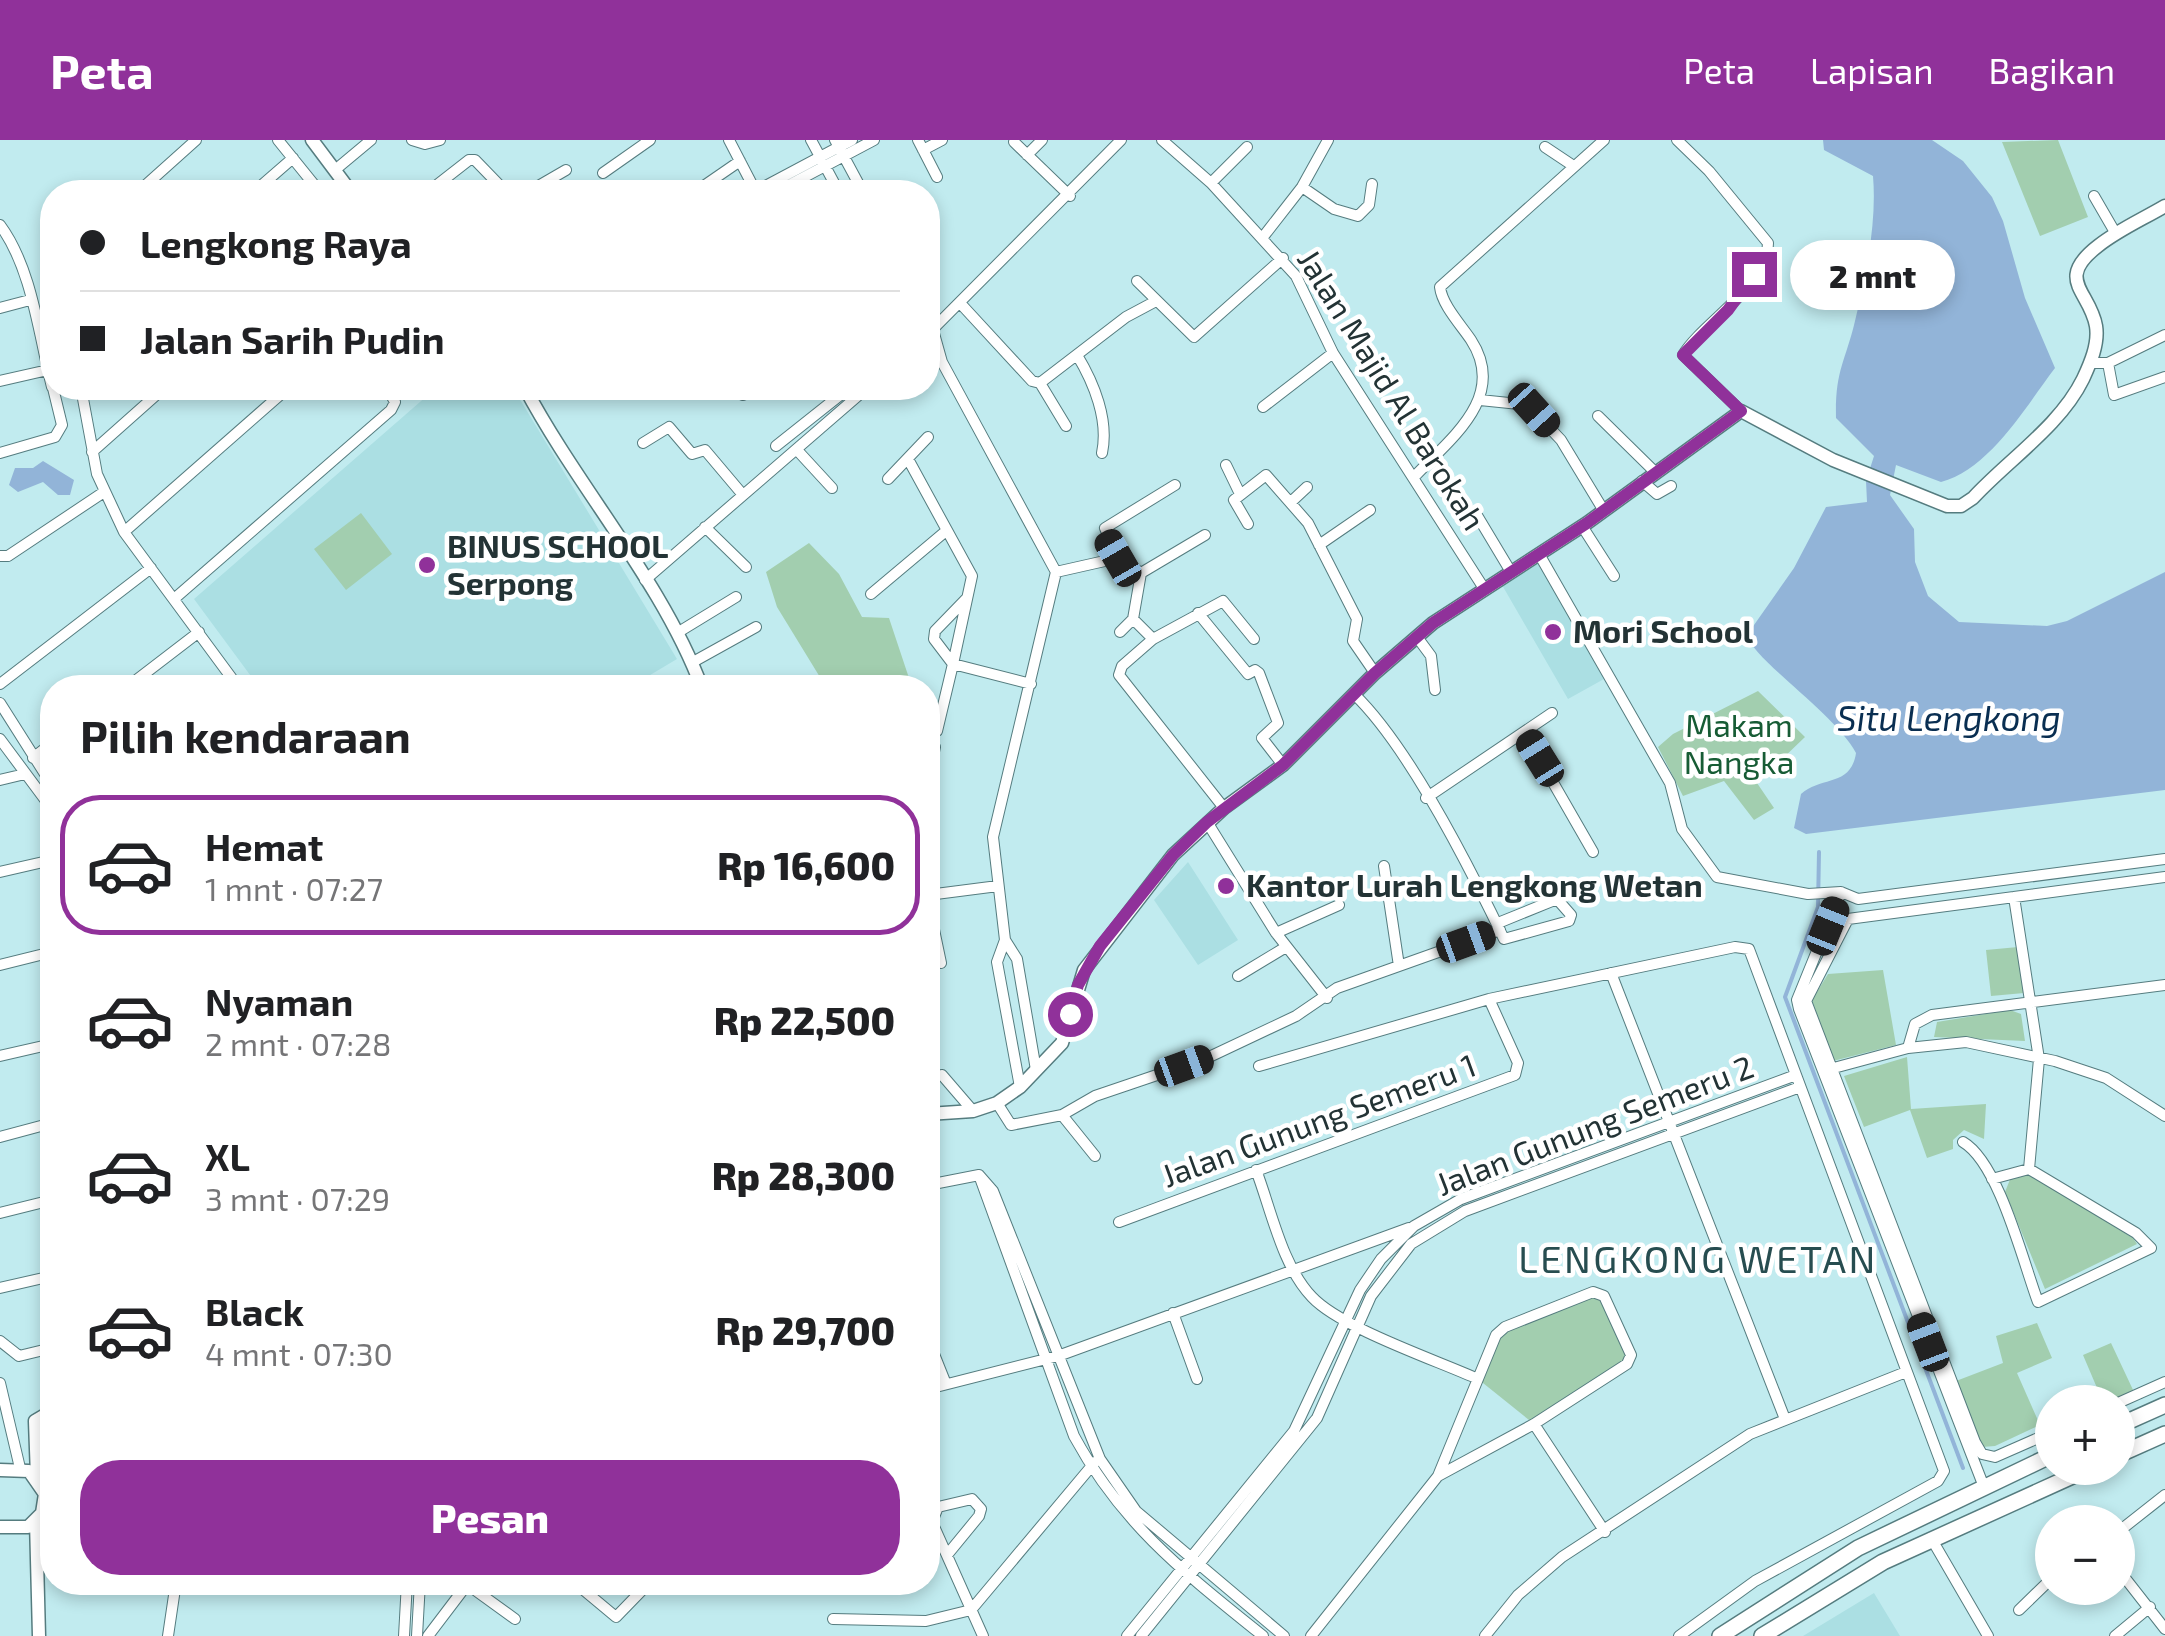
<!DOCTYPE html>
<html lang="id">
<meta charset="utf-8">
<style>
:root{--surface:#fff;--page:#f2f2f2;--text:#202124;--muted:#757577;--line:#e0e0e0;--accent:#90319a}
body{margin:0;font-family:"Exo 2",sans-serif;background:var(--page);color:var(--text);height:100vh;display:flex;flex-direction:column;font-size:38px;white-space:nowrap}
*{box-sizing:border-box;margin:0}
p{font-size:32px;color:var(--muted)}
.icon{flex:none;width:55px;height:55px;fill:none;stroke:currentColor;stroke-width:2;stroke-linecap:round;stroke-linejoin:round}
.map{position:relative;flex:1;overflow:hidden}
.drawer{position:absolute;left:40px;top:535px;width:900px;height:920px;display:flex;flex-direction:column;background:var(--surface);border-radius:40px;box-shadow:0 5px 15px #0003}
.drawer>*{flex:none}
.hud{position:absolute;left:40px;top:40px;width:900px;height:220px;border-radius:40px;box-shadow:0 5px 15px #0003;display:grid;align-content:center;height:220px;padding:0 40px;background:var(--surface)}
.buttons{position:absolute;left:2035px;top:1245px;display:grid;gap:20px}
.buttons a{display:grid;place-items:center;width:100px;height:100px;border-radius:50%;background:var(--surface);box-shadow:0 5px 15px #0003;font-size:50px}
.end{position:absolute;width:45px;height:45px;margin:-22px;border:12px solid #90319a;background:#fff;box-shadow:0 0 0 5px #fff}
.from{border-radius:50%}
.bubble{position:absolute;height:70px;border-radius:35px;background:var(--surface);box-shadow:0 5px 15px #0003;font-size:32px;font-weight:800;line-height:70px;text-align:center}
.car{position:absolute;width:30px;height:60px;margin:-30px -15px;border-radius:12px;box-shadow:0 0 8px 2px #0007;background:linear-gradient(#222 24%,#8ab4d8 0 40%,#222 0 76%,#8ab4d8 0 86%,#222 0)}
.hud b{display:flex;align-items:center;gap:35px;height:95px;font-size:38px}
.hud b+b{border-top:2px solid var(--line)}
.hud i{width:25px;height:25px;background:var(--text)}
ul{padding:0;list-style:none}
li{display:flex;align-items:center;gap:30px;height:140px;margin:0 20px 15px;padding:0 20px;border:5px solid transparent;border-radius:40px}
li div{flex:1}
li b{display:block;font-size:38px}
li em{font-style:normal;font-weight:800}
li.selected{border-color:var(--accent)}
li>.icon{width:90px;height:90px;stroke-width:1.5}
h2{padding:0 40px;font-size:45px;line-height:120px}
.primary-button{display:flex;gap:20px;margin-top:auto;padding:20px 40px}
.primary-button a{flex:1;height:115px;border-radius:40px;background:var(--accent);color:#fff;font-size:40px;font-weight:800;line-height:115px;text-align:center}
header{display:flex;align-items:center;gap:60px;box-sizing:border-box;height:140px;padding:0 50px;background:var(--accent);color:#fff}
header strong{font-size:48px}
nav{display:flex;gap:55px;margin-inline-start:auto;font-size:35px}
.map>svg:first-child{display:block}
.built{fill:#abdfe3}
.green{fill:#a2ceaf}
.water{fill:#92b4d8}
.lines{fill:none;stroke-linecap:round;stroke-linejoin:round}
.stream{stroke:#92b4d8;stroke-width:4}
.minor-casing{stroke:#557c7f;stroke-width:12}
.tertiary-casing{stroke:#557c7f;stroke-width:15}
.primary-casing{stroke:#557c7f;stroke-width:18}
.minor{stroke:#fff;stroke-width:10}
.tertiary{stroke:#fff;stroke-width:12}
.primary{stroke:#fff;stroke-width:15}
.route{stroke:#90319a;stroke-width:12}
.poi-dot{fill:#90319a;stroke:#fff;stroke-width:4}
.labels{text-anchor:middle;stroke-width:9;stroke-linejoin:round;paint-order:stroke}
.street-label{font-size:32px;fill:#233335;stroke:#fff}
.poi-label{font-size:32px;font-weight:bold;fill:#233335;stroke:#fff;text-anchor:start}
.park-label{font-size:32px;fill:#175c35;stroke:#fff}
.water-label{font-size:35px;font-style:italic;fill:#092e51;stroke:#fff}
.quarter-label{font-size:38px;letter-spacing:2.5px;fill:#274d50;stroke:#fff}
</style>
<header>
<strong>Peta</strong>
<nav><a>Peta</a><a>Lapisan</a><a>Bagikan</a></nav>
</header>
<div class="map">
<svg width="2165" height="1496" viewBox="0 0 2165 1496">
<rect width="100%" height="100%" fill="#c1ebef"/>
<path class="built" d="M436,248h77l164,271 -47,28h-371l-65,-88z
M1538,423l66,116 -36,20 -66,-114z
M1188,722l50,78 -40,25 -44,-65z
M1874,1453l26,43h-97z"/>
<path class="green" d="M2058,0l30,77 -48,19 -38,-94z
M361,373l31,41 -46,36 -32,-41z
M809,403l30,31 23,43 27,1 23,69h-86l-49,-80 -11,-35z
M1758,551l47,46 -48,46 17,25 -20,12 -30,-39 -41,15 -25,-49 15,-13z
M2018,807l6,46 -33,3 -5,-46z
M1883,830l13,75 -63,16 -21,-61 16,-26z
M2010,870l11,4 4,27 -91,-4 3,-15z
M1907,917l4,52 75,-5 -2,35 -20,-9 -11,10v9l-26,9 -17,-48 -46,17 -20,-51z
M2029,1034l104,64 4,6 -92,45 -40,-97 6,-15z
M1593,1152l11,4 27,64 -97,64 -56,-45 18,-44z
M2037,1183l15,35 -35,15 23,52 -45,21 -13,1 -26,-66 47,-18 -7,-27z
M2111,1203l23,49 -31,10 -20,-47z"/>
<path class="water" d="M1823,0h109l31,21 29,36 11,24 22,77 30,70c-29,38 -65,101 -114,114l-45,-17 -6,30 24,34 1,33 13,34 31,26 88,4 20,-5 98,-49v218l-359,44 -12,-6 7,-34c20,-18 50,-7 55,-41 -20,-39 -104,-94 -109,-118l47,-67 32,-61 41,-5 -1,-21 8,-25 -38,-38c-1,-48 9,-55 19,-97 11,-46 22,-98 18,-145l-49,-26z
M43,321l31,19 -4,15h-12l-15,-13 -25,10 -9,-7 6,-17h18z"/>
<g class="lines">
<path class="stream" d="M1819,712l-1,55 -33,90 178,471"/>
<defs>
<path id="minor" d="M278,0l42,52
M412,0l13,4 15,-4
M729,0l27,52
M811,0l28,52
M835,0l28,52
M918,0l19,37
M1162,0l49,43 85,93 37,77 152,237
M1677,0l32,31 59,72c0,43 -65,79 -85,112l58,56
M1014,2l56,54
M1545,7l27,18
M923,10l19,-10
M1027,15l15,-15
M335,30l36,-30
M603,33l47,-33
M1211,43l36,-36
M1302,47l32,22 24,7 11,-11 3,-21
M756,51l96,-51
M138,52l58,-52
M254,52l39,-34
M428,52l41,-32h6l31,32
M528,52l38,-22
M695,52l45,-31
M776,52l98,-52
M2094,56l22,38
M0,85c32,43 39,111 52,162
M1263,97l39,-50 26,-47
M1137,141l57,56 89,-79
M960,163l72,78 8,2 26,43
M0,168l30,-8
M928,172l14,50 114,210 -63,265 12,103 -8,22 23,125
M928,194l193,-194
M928,212l14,10
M1077,215c17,28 32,65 25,98
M2090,223h18l57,-28
M2108,223l6,32 51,-18
M0,241l48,-11
M1040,243l86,-66 30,-16
M81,248l16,86 27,58 115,156
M743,255l10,-7
M1480,260l48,5 33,35 43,71
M1263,267l70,-54
M1598,276l56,55
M643,303l26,-16 23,27 13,-4 38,45
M776,306l73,-58
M797,310l35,38
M92,312l72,-64
M0,313l55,-16 7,-12 -9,-37
M908,319l64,117 -19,88 78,20
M1226,325l14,29
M1415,336c35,-37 93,-79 56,-136 -10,-15 -29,-35 -31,-53l164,-147
M888,339l40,-42
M1642,341l15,13 14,-8
M1292,361l15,-14
M1475,372l36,60
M1248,384l-14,-24 32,-25 42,48 49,96 -4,22 22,32
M1582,386l32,50
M705,387l41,40
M124,392l164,-144
M1319,405l51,-35
M1539,414l131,229 12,46 35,48 91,17 33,-2 17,7 307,-40
M0,416h8l96,-64
M1056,432l62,-14
M1141,433l-23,-15 -13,-30 70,-43
M645,440l222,-192
M871,454l75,-63
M174,459l217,-189 4,-8 -8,-14
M1198,473l50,61 7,-4 4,3 19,50 -16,15 21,27
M1133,479l20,20 70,-38 31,38
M1120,492l13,-13 8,-46 64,-38
M677,493l59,-36
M1417,497l14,19 4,34
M1153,499l-31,27 -3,9 105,133
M693,522l63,-35
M0,544l151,-116
M126,548l73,-56
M1354,554c55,53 116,174 150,245l65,-18 2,-6 -14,-16 -59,24
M0,563l52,82
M937,591l16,-67 -19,-25 1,-8 32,-33
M1524,592l69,120
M0,599l52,70
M33,618l19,-15
M0,640l25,-6
M928,640l7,-33
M1426,658l126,-85
M1207,682l69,111 51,65
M1384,726l15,100
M0,732l52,-12
M1841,752l-44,108 2,9 185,478
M928,755l70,-9
M928,761l13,62
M1276,793l63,-28
M1005,800l12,19 19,111
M0,825l52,-13
M1611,833l174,446
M1238,836l48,-29
M1908,908l7,-24 17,-9 233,-30
M0,916l52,-12
M1259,926l230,-67 246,-52 14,2 195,522 -6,10 -183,100 -76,55
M1830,929l78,-21 58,-6 89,19 51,17 59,38
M942,935l31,36
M997,963l14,22 51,-10 33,-19 112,-38 89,-42 41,-28 163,-58
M1062,975l33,41
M0,997l52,-14
M1963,1002c36,21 60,120 75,160l113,-54 -15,-15 -107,-64
M1256,1030c15,39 26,96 56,127 29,31 124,63 166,82
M979,1035l14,16 107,268 36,52 148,125
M979,1035l95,261c49,90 111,137 189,200
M1992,1039l37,-10 10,-110 -25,-162
M928,1045l51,-10
M0,1073l52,-13
M1119,1082l396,-147 3,-12 -29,-64
M0,1148l52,-12
M1173,1173l24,66
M928,1199l18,45
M0,1201l19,15 33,-8
M0,1243l20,85
M928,1249l130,-33 351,-128
M2118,1263l47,-21
M1534,1284l71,108
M2052,1292l-57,25 -13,-3 -7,-12 -169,-441 42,-82 317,-42
M2118,1392l47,-37
M1931,1398l57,98
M947,1415l32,-39 2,-7 -9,-10 -34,8 -6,15 51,114
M2118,1429l47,60
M574,1442l42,35 34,-35
M468,1445l47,34
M2019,1470l33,-32
M833,1479l93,2 45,-11 124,-148
M168,1496l8,-54
M404,1496l3,-54
M417,1496l3,-54
M428,1496l41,-54
M1127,1496l167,-205 66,-141 21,-31 33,-33 47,-27 335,-124
M1141,1496l176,-218 54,-122 40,-52 54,-33 335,-124
M1311,1496l127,-160 58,-141 9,-8 88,-35 11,4 27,59 -4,9 -93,60 -96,52
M1485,1496l33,-41 44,-38 188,-123 156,-62
M2115,1496l35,-29"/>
<path id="tertiary" d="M312,0l39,52
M525,248c53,100 138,195 177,300
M928,974l45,-3 24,-8 23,-16 42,-44 22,-73 89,-115 51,-47 59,-43 92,-92 58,-50 154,-100 154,-112 92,49 114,46h14l12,-8c35,-38 87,-72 110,-119 7,-15 16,-35 13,-53 -6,-35 -42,-46 2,-80 20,-16 45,-27 67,-40
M0,1330l29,1 16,23 -3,19 -14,14h-28
M37,1337l-2,-56 17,-10
M36,1381l3,115"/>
<path id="primary" d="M2118,1286l47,-21
M2118,1315l47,-21
M1720,1496l138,-88 194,-93
M1762,1496l121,-74 207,-94"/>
</defs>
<use href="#minor" class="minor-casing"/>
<use href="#tertiary" class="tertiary-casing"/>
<use href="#primary" class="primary-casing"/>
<use href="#minor" class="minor"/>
<use href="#tertiary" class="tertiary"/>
<use href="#primary" class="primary"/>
</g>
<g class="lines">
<path class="route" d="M1070,874l8,-29 22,-39 73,-91 34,-33 76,-57 92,-92 58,-50 154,-100 154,-112 -58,-56 45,-45 26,-36"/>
</g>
<g class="poi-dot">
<circle cx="427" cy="425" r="10"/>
<circle cx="1553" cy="492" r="10"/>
<circle cx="1226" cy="746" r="10"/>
</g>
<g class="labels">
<g class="street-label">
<text transform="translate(1391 250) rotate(58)" y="11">Jalan Majid Al Barokah</text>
<text transform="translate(1319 981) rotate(-20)" y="11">Jalan Gunung Semeru 1</text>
<text transform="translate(1595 986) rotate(-21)" y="11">Jalan Gunung Semeru 2</text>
</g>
<g class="poi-label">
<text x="447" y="418">BINUS SCHOOL<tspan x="447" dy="37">Serpong</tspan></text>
<text x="1573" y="503">Mori School</text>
<text x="1246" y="757">Kantor Lurah Lengkong Wetan</text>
</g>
<g class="park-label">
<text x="1739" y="597">Makam<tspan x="1739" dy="37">Nangka</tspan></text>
</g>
<g class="water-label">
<text x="1949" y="591">Situ Lengkong</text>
</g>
<g class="quarter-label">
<text x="1698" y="1133">LENGKONG WETAN</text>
</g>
</g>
</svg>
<div class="buttons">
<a>+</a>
<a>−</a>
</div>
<i class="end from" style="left:1070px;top:874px"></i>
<i class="end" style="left:1754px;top:134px"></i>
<div class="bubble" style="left:1790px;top:100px;width:165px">2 mnt</div>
<i class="car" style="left:1534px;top:270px;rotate:138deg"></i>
<i class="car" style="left:1118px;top:418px;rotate:330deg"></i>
<i class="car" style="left:1540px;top:618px;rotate:328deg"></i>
<i class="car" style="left:1828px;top:786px;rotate:22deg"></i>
<i class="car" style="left:1466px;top:802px;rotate:70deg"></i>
<i class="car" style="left:1184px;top:926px;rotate:70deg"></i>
<i class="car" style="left:1928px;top:1202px;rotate:339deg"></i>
<div class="hud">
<b><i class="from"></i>Lengkong Raya</b>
<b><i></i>Jalan Sarih Pudin</b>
</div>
<section class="drawer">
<h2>Pilih kendaraan</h2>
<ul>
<li class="selected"><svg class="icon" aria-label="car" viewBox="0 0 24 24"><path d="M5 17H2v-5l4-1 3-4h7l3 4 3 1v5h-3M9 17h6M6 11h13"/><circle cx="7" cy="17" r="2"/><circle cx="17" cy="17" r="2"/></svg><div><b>Hemat</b><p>1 mnt · 07:27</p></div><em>Rp 16,600</em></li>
<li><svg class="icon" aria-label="car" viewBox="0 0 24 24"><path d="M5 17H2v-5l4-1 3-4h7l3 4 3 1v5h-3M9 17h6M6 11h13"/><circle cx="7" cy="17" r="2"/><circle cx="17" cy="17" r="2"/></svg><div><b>Nyaman</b><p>2 mnt · 07:28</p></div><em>Rp 22,500</em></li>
<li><svg class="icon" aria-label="car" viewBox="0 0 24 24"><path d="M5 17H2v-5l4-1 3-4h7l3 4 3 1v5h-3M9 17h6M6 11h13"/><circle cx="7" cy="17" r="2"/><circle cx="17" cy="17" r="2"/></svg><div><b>XL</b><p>3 mnt · 07:29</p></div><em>Rp 28,300</em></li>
<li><svg class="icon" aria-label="car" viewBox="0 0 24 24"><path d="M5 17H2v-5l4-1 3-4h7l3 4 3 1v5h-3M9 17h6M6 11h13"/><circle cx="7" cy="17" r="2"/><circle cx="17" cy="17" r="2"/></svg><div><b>Black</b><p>4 mnt · 07:30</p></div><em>Rp 29,700</em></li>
</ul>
<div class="primary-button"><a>Pesan</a></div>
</section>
</div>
